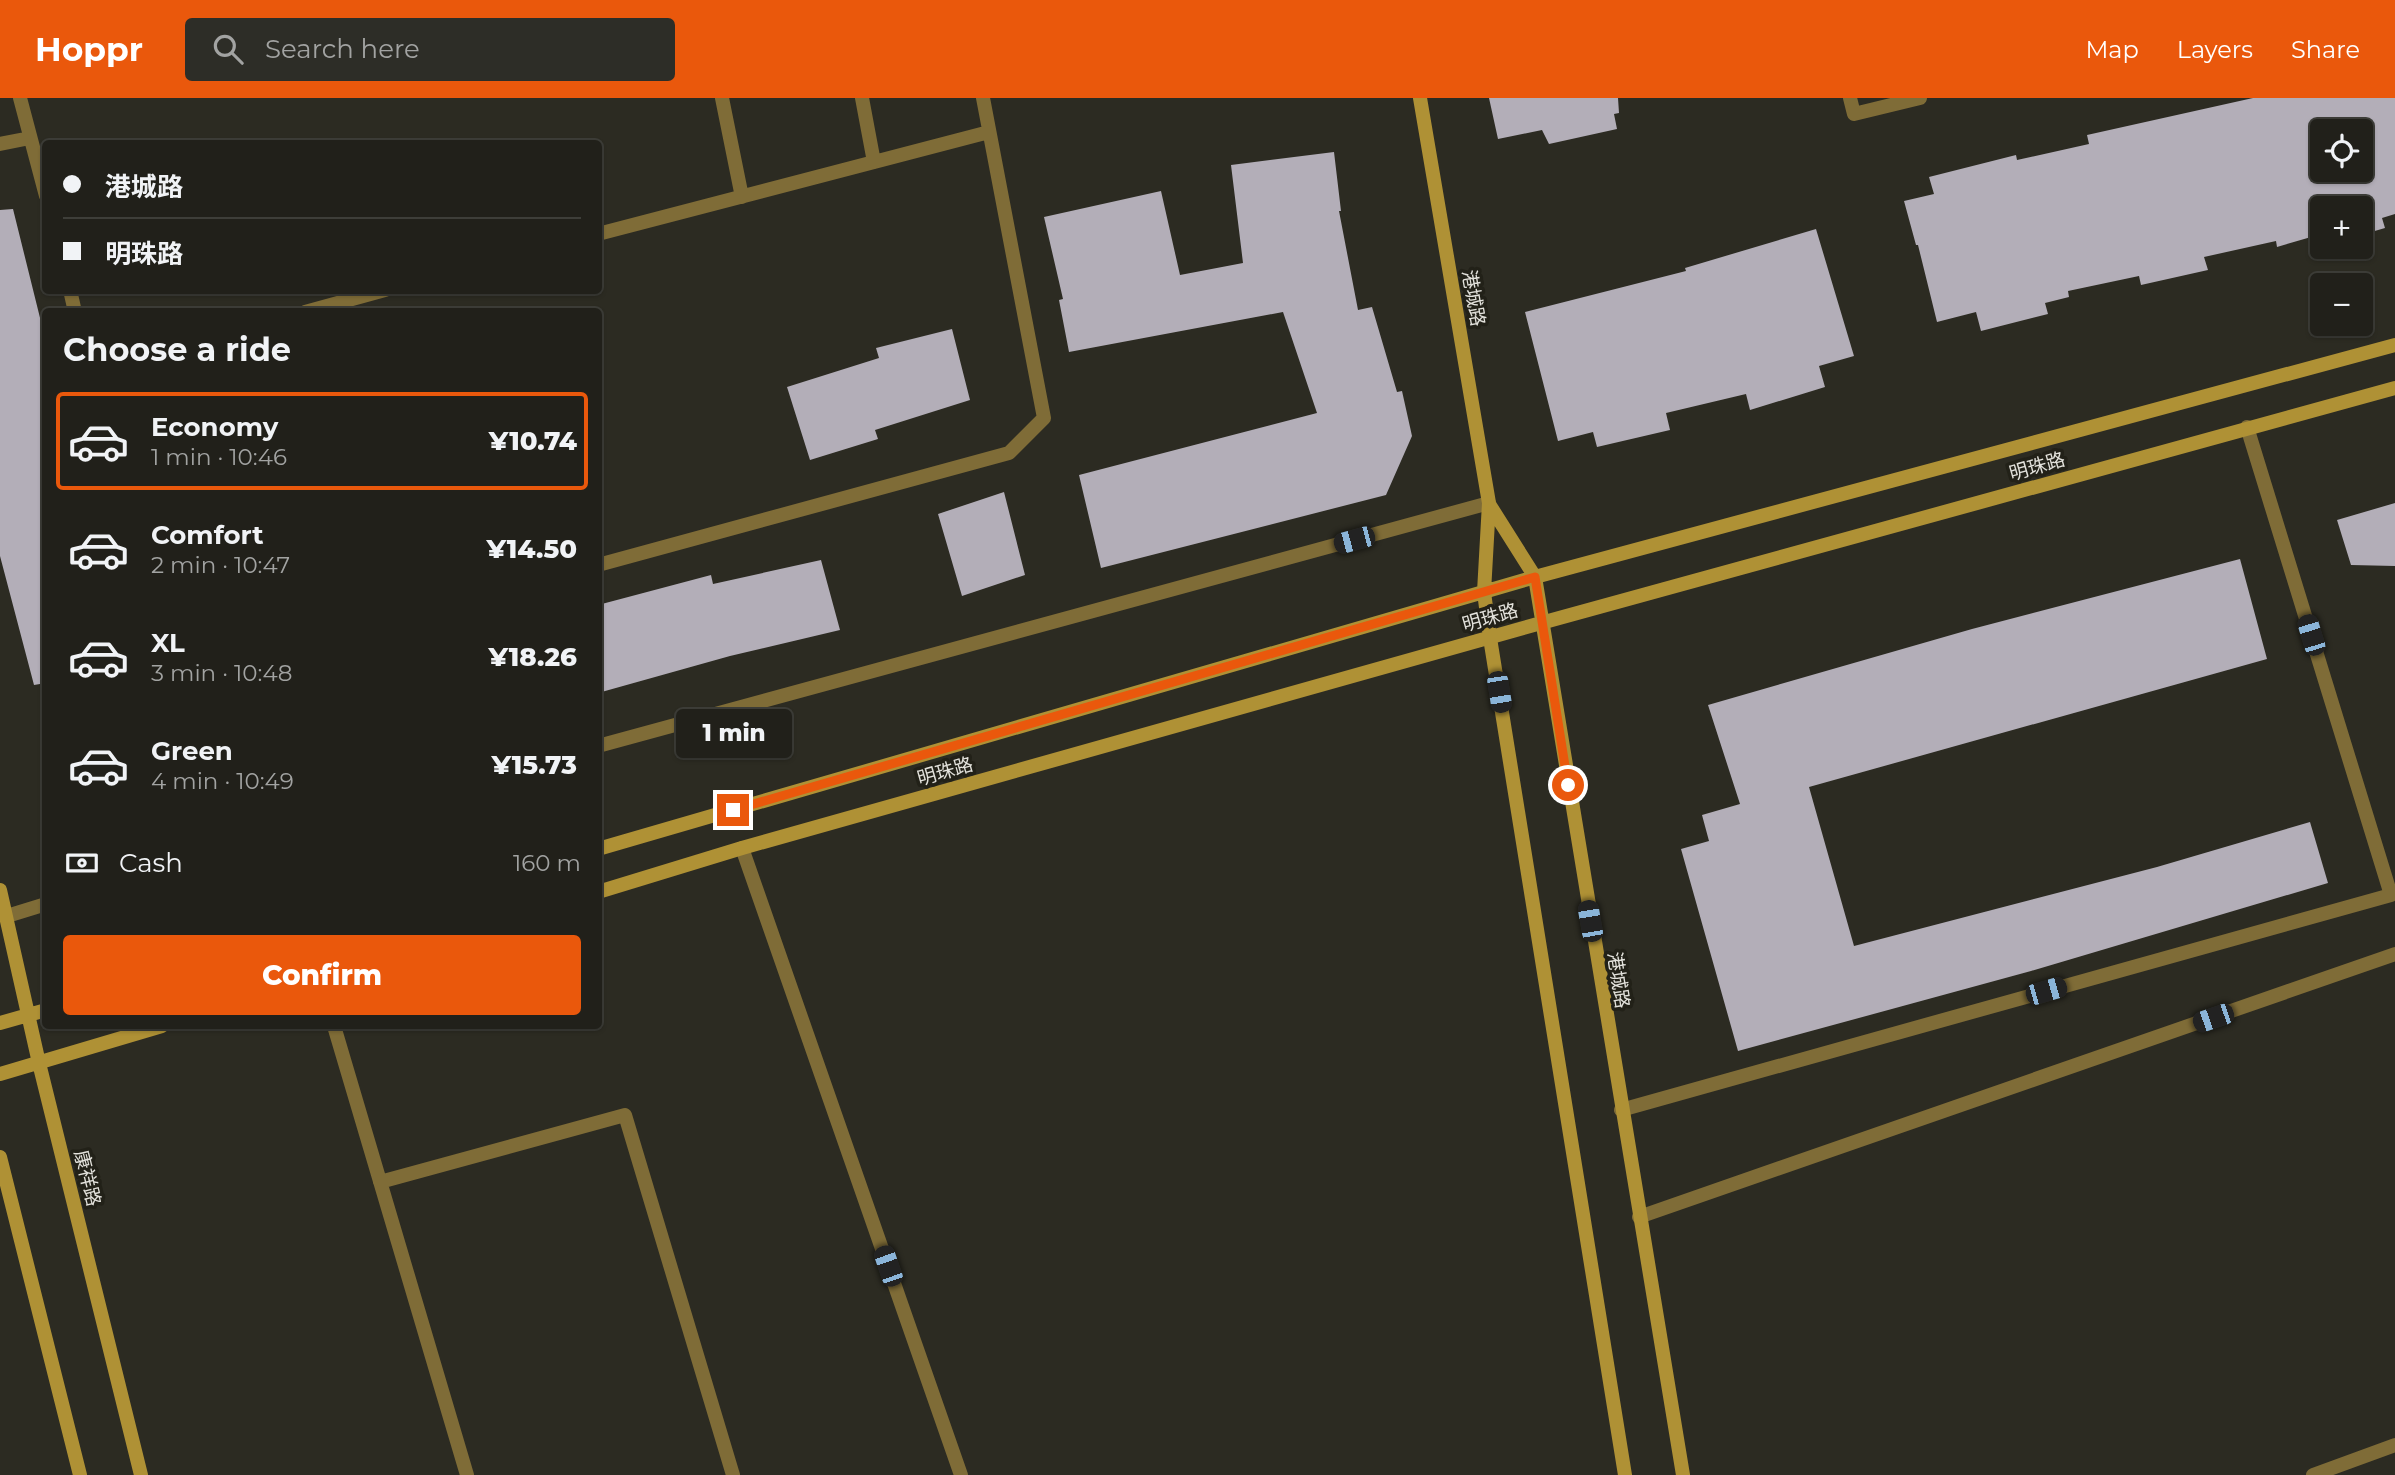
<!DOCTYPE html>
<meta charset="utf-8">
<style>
:root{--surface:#21201a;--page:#2d2d27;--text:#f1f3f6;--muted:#a2a3a2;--line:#3e3e39;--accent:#ea580c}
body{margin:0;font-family:Montserrat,"Noto Sans SC",sans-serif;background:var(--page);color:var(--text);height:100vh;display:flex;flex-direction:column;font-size:26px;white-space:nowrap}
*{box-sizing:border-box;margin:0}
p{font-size:23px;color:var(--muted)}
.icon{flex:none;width:38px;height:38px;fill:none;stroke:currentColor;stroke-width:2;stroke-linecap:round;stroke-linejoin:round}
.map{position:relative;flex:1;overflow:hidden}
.side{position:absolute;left:42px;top:210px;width:560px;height:721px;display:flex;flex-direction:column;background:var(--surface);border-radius:7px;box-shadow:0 2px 5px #0004,0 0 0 2px var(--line)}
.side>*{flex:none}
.banner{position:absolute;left:42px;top:42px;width:560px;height:154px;border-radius:7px;box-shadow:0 2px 5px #0004,0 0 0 2px var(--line);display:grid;align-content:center;height:154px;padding:0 21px;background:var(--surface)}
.tools{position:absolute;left:2310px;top:21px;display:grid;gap:14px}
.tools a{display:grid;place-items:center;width:63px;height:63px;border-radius:7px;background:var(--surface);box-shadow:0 2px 5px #0004,0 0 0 2px var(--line);font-size:35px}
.end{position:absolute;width:32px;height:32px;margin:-16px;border:9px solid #ea580c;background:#fff;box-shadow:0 0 0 4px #fff}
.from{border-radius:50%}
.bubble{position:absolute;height:49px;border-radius:7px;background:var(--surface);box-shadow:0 2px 5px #0004,0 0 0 2px var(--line);font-size:23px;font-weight:800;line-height:49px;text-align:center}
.car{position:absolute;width:21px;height:42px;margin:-21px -10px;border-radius:9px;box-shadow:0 0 5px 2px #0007;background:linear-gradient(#222 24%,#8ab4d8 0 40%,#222 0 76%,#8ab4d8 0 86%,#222 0)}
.banner b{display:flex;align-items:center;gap:24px;height:66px;font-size:26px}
.banner b+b{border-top:2px solid var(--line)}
.banner i{width:18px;height:18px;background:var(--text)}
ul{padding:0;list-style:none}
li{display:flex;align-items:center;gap:21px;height:98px;margin:0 14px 10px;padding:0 7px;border:4px solid transparent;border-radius:7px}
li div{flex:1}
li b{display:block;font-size:26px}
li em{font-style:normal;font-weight:800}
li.selected{border-color:var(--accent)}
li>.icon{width:63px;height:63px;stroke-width:1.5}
h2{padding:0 21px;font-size:32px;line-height:84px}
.pay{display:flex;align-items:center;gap:18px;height:77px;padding:0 21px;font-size:26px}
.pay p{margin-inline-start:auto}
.button{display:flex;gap:14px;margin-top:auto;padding:14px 21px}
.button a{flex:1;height:80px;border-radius:7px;background:var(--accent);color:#fff;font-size:28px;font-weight:800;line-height:80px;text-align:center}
header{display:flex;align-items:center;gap:42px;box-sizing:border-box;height:98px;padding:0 35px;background:var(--accent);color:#fff}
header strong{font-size:33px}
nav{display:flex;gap:38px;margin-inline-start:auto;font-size:24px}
.search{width:490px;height:63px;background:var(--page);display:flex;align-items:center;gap:18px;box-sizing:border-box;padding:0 24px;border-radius:7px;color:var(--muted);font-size:26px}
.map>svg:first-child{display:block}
.building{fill:#b3aeb8;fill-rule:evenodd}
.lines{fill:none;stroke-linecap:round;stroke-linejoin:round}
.street{stroke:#7f6c37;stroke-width:14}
.secondary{stroke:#af9135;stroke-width:14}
.route{stroke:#ea580c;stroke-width:9}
.labels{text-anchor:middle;stroke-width:7;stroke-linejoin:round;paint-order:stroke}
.street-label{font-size:19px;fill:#e3e2dc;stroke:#222118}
</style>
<header>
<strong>Hoppr</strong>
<div class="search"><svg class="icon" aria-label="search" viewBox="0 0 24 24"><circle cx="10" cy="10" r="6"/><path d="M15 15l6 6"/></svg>Search here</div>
<nav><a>Map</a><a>Layers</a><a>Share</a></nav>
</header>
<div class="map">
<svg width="2395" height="1377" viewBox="0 0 2395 1377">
<rect width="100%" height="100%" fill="#2c2b22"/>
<path class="building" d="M1489,0h129l1,15 -5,1 3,15 -68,15 -7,-14 -44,9z
M2253,0h142v116l-13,4 3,10 -24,7v-27h-39v37l-4,-10 -41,12 -1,-6 -72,16 4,13 -67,15 -2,-9 -71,15 1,6 -24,6 3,11 -67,17 -5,-19 -39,10 -19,-77h-2l-12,-44 30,-7 -5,-17 87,-22 1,5 72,-16 -2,-9zM2322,33h39v39h-39z
M1334,54l7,59h-2l19,99 14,-3 25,85 5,-1 10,45 -26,59 -285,73 -22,-93 238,-62 -34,-101 -214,40 -10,-52 4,-1 -19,-82 117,-26 19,84 63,-12 -12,-98z
M13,111l33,133v341l-12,2 -34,-129v-346z
M1816,131l38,127 -35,10 6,21 -75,23 -4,-16 -80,19 4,17 -73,17 -4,-15 -35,9 -33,-129 161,-41 -1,-3z
M952,231l18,71 -95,30 3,9 -68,21 -23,-73 92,-29 -3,-10z
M1004,394l21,83 -63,21 -24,-82z
M2395,405v63l-44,-1 -14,-45z
M2240,461l27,100 -458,128 45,159 303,-79 153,-45 18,61 -297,88 -293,80 -57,-202 28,-8 -7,-26 38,-11 -32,-99 264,-76z
M821,462l19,70 -110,26 -132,37v-88l113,-30 2,9z"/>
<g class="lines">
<path class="street" d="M20,0l26,98
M722,0l20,99
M862,0l12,64
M1850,0l4,16 66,-16
M0,46l30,-6
M598,136l391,-102
M70,192l5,22
M305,214l80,-22
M598,467l411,-112 35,-35 -61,-320
M598,648l891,-243
M742,750l219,627
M7,818l39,-12
M334,928l133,449
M1621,1012l770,-215 -144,-468
M380,1084l245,-67 108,360
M1639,1119l756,-263
M2313,1377l82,-30"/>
<path class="secondary" d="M1420,0l69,405 -5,89 6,46 135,837
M1489,406l46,73 148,898
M598,751l937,-272 860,-232
M0,792l39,173 102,412
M598,794l144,-44 799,-225 854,-235
M0,925l46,-13
M0,976l162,-48
M0,1059l80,318"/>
</g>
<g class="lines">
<path class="route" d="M733,712l802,-233 33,208"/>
</g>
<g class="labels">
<g class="street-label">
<text transform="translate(1474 200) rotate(80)" y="7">港城路</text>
<text transform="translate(2037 368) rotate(-16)" y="7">明珠路</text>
<text transform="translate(1490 519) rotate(-16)" y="7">明珠路</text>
<text transform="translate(945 673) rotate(-16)" y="7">明珠路</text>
<text transform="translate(1619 882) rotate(81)" y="7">港城路</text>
<text transform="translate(88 1080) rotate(76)" y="7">康祥路</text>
</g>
</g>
</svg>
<div class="tools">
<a><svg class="icon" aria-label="locate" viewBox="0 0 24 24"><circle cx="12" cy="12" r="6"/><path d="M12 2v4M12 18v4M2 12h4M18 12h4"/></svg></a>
<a>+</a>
<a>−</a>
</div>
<i class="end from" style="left:1568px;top:687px"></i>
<i class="end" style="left:733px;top:712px"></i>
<div class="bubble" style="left:676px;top:611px;width:116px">1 min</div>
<i class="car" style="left:1354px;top:442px;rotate:255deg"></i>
<i class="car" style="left:2311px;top:537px;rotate:343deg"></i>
<i class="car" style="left:1499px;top:594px;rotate:171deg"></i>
<i class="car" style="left:1590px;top:823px;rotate:350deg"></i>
<i class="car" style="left:2046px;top:893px;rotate:74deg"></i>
<i class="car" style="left:2213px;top:920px;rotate:251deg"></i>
<i class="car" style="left:888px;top:1168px;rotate:341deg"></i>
<div class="banner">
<b><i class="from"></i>港城路</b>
<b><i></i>明珠路</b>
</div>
<section class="side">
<h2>Choose a ride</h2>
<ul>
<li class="selected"><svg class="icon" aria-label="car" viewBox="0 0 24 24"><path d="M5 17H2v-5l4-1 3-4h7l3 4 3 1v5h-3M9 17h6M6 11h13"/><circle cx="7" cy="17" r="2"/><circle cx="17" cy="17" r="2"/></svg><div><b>Economy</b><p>1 min · 10:46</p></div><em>¥10.74</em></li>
<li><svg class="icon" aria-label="car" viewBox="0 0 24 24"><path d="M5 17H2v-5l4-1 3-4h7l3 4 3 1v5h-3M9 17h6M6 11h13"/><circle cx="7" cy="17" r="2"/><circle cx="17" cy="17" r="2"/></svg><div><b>Comfort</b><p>2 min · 10:47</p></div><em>¥14.50</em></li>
<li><svg class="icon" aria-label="car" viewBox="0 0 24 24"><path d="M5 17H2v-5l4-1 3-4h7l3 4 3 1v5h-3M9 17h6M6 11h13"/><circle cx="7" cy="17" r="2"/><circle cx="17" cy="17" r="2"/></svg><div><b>XL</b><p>3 min · 10:48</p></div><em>¥18.26</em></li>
<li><svg class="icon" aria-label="car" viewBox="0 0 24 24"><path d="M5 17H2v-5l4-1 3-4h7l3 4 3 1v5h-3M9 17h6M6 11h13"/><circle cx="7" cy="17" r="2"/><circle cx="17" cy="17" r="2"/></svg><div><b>Green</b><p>4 min · 10:49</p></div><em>¥15.73</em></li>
</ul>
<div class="pay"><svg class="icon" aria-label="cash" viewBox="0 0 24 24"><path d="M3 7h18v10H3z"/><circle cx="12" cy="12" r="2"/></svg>Cash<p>160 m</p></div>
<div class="button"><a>Confirm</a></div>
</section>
</div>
